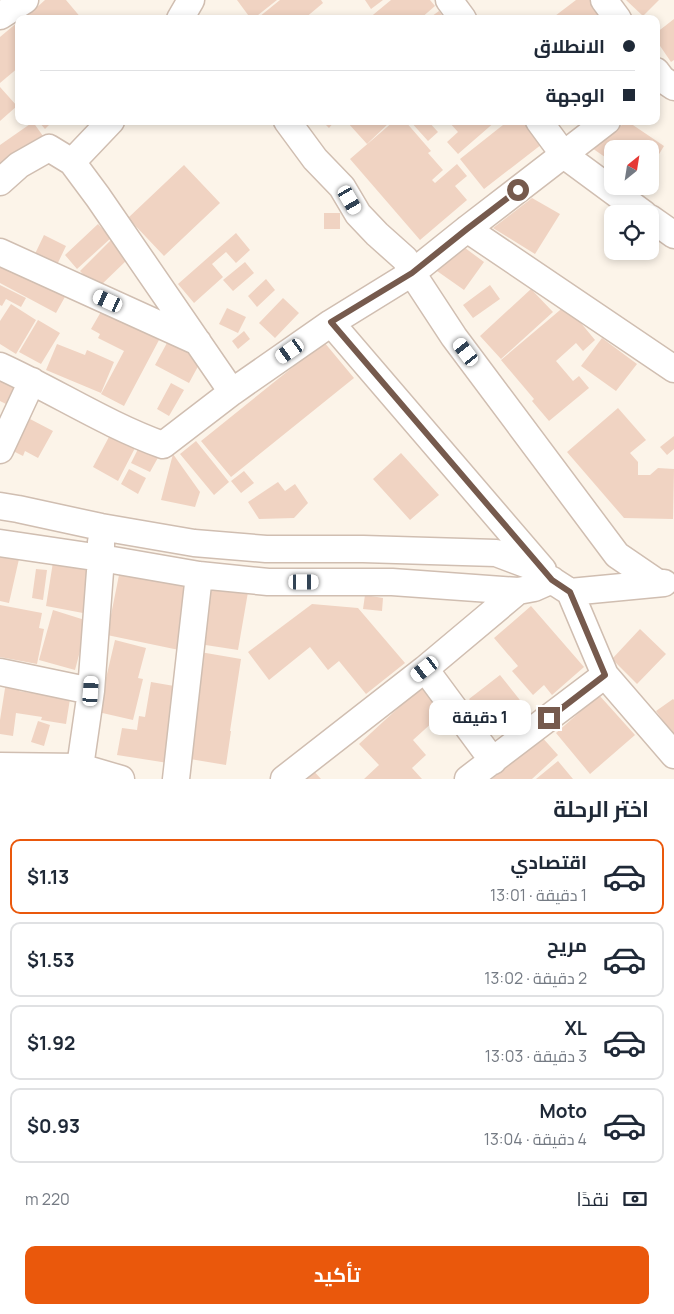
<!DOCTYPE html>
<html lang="ar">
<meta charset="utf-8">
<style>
:root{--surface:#fff;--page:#f6f6f7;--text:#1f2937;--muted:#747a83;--line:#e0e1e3;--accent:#ea580c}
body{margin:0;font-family:Manrope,Cairo,sans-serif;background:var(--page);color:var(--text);direction:rtl;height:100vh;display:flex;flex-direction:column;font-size:19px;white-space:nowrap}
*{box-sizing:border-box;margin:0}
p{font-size:16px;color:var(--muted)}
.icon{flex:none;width:28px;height:28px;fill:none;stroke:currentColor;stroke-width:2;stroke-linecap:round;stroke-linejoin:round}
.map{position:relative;height:779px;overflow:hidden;direction:ltr}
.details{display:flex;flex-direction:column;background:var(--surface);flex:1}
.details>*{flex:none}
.banner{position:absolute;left:15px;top:15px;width:645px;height:110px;border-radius:10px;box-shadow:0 2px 8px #0003;direction:rtl;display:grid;align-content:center;height:110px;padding:0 25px;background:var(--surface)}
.needle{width:32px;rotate:30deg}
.controls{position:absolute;left:604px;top:140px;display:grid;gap:10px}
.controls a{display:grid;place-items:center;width:55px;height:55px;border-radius:10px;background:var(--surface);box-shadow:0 2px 8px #0003;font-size:25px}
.end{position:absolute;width:22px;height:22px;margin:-11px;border:6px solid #765a4d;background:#fff;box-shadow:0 0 0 2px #fff}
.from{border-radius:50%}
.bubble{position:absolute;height:35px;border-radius:10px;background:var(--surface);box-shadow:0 2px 8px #0003;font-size:16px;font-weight:700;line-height:35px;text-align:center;direction:rtl}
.car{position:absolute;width:15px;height:30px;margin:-15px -8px;border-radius:6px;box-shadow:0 0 4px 1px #0007;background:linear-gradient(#fff 24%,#345 0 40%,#fff 0 76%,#345 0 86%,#fff 0)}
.banner b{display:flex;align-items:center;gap:18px;height:48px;font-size:19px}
.banner b+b{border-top:1px solid var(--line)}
.banner i{width:12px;height:12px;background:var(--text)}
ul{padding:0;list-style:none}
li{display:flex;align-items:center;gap:15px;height:75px;margin:0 10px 8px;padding:0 15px;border:2px solid var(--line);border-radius:10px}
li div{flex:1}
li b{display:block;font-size:19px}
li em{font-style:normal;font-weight:700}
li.current{border-color:var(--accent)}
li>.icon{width:45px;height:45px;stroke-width:1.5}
h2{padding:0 25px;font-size:22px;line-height:60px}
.pay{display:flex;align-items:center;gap:12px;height:55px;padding:0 25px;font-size:19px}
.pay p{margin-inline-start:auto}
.button{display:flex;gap:10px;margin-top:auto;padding:10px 25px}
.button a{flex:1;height:58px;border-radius:10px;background:var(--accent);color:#fff;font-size:20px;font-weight:700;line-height:58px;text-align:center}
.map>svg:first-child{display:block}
.building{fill:#f0d3c2}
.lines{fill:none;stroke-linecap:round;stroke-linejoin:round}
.minor-casing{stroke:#d0beb1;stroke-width:29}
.minor{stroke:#fff;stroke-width:26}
.route{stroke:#765a4d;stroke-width:6}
</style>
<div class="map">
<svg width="674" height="779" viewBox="0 0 674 779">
<rect width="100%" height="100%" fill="#fcf4e9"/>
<path class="building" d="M45,0h21l16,19h-58z
M237,0h40l-24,19h-2z
M280,0h41l2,3 -19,16h-44l-1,-2z
M365,0h18l-12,9z
M391,0h39l5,6 -15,13h-52z
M576,0h21l8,10 -12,9h-42z
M626,0h33l-16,16z
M439,11l6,8h-17z
M674,19v41l-3,2 -15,-22v-7z
M19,21v46l-19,16v-46z
M0,87l17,19 -17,15z
M38,121h15l-8,8z
M322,121h13l-6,7z
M350,121h41l-24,23 -19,-21z
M394,121h11l26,30 -3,2 15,17 -11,10 3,3 22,-19 10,12 -12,10 12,14 -47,40 -70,-81z
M410,121h18l10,11 -10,9z
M445,121h51l-38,33 -11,-12 11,-10 -9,-10 -2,1z
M508,121h22l16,20 -62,48 -24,-30z
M627,121l37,25 -14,23v-20h-38v13l-20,-14z
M33,122l10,14 -42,29 -1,-1v-19z
M184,165l36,38 -56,53 -36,-38z
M532,198l28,16 -25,40 -42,-26z
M324,213h16v16h-16z
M98,224l13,14 -34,31 -12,-14z
M236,233l14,17 -14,13 -10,-11 -14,12 11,13 -29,26 -16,-19z
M44,235l22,11 -11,23 -22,-11z
M112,239l18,18 -33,32 -17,-18z
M457,242l27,20 -20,28 -27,-19z
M245,262l9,11 -21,18 -10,-11z
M0,265l66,30 -10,18 -56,-30z
M266,279l9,11 -18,17 -9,-11z
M0,285l26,13 -5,9 -15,-8 -4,7 -2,-1z
M490,285l10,14 -27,19 -10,-13z
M531,289l22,23 -52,47 -21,-23z
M283,298l16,15 -24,25 -16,-15z
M11,304l25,16 -20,34 -16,-10v-23z
M566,305l29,35 -12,11 -7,-8 -20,18 17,20 6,-5 10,12 -40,33 -17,-20 2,-2 -33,-39z
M227,308l19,9 -8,16 -19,-9z
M102,310l57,30 -35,66 -23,-12 23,-43 -26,-13 2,-4 -9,-5z
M38,320l22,13 -19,31 -22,-12z
M244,331l6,8 -12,10 -6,-8z
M602,338l35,26 -21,27 -35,-25z
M168,341l34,18 -13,24 -34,-18z
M324,342l30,36 -123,99 -30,-36z
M57,344l28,11 2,-5 27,12 -13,31 -55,-23z
M0,377l22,6 -12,23 -10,-5z
M171,383l13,7 -15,26 -12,-7z
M618,408l28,32 -16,13 8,9v13h12l8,-7 16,1 -1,50 -49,-1 -57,-66z
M30,419l23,12 -15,27 -13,-7 -2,5 -10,-5z
M110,435l25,13 -17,33 -25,-14z
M674,436v13l-7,6 -7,-8z
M196,441l33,41 -15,13 -34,-41z
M141,443l19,11 -10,18 -19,-9z
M401,453l38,42 -29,25 -37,-41z
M173,454l27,38 -5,15 -34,-7z
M129,469l17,9 -8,16 -17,-10z
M244,471l10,12 -13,10 -10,-12z
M278,482l7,9 10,-7 13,19 -14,15 -35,1 -11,-17z
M0,555l19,4 -10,44 -9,-2z
M53,562l38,7 -8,44 -37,-7z
M121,565l69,19 -11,66 -72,-15z
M36,569l11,1 -4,30 -11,-2z
M209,585l39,7 -10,58 -39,-6z
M365,595l18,3 -1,13 -19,-2z
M312,604l46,4 47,55 -39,31 -27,-33 -11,9 -18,-23 -41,33 -21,-28z
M0,605l42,8 -3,15 5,1 -7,35 -37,-7z
M531,606l53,61 -32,28 -8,-10 -11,10 -21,-24 6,-5 -24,-28z
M53,610l35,11 -13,49 -36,-10z
M640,629l26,25 -29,30 -25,-25z
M115,640l31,8 -8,30 5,1 -10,41 -35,-8z
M200,652l41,7 -11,72h1l-5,34 -36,-6z
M500,675l27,34 -31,24 -27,-34z
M6,682l14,2 -1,7 51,8 -4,25 -25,-4 1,-3 -26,-4 -3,23 -13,-2v-14z
M151,682l29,5 -12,76 -51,-8 5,-27 15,2 2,-14 6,1z
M422,686l23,25 -32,29 13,15 -14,13 10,11h-58l15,-14 -20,-21z
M599,695l36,40 -45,39 -34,-41z
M673,699l1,1v36l-18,-25z
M38,721l12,4 -6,21 -13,-4z
M540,735l18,20 -26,24h-40z
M558,761l15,18h-37z
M311,768l10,11h-21z"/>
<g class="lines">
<defs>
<path id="minor" d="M449,0l14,19
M604,0l14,19
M0,16l25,-16
M180,19l11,-19
M656,71l6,8 12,8
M287,121l28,38 27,28 16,27 19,20 28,25 7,14 42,64 163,218 41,28
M539,121l25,34 80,59
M72,162l39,-41
M0,182l19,-17 30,-17 23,14 26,35 134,195 -69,53c-56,-20 -108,-54 -163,-79
M650,218l24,17
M467,229l207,140
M0,252l198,90
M331,323l212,247
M232,392l99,-69 81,-50 55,-44 140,-108
M0,450l32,-69
M0,506l18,3 83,18 93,16 72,6h97l133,4 32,12 42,27 35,83 69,80
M0,543l101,15 98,17 69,7h124l126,9 16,-3 18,-8
M570,592l94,-9
M0,672l91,19
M493,761l-68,-92 93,-78
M0,766l80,1 41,12
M80,767l11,-76 10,-133v-16
M176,779l23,-204
M284,779l141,-110
M468,779l137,-104"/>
</defs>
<use href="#minor" class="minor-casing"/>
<use href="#minor" class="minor"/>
</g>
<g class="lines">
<path class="route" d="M518,190l-51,39 -55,44 -81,49 221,258 18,12 35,83 -56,43"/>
</g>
</svg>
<div class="controls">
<a><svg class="needle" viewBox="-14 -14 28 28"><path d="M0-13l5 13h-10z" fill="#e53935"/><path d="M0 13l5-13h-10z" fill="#747a83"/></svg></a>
<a><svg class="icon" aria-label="locate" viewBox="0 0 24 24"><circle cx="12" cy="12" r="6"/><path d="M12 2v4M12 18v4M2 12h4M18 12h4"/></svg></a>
</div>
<i class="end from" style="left:518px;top:190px"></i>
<i class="end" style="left:549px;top:718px"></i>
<div class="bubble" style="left:429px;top:700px;width:102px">1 دقيقة</div>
<i class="car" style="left:350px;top:200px;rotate:150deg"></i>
<i class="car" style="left:108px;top:301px;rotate:295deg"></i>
<i class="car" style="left:290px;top:351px;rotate:235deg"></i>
<i class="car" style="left:466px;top:352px;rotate:323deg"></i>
<i class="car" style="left:304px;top:582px;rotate:90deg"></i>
<i class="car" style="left:425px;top:669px;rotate:232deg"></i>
<i class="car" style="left:91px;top:691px;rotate:4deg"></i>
<div class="banner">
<b><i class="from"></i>الانطلاق</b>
<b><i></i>الوجهة</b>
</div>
</div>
<section class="details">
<h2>اختر الرحلة</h2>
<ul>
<li class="current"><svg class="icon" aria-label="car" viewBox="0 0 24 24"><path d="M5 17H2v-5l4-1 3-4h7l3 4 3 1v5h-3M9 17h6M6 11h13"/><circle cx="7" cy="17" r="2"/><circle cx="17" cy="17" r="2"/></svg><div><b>اقتصادي</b><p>1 دقيقة · 13:01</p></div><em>$1.13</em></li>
<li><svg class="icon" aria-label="car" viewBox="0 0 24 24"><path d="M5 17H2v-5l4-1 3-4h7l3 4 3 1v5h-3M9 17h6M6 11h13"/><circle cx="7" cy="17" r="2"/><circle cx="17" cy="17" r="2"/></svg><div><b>مريح</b><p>2 دقيقة · 13:02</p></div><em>$1.53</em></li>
<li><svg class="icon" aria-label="car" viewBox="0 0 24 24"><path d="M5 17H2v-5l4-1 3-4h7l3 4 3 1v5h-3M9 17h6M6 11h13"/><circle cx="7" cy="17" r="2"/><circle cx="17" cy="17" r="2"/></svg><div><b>XL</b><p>3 دقيقة · 13:03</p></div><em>$1.92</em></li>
<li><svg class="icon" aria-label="car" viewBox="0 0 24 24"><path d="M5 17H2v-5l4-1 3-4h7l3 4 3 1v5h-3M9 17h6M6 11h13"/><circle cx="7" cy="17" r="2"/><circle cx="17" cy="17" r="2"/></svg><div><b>Moto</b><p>4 دقيقة · 13:04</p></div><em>$0.93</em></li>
</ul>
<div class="pay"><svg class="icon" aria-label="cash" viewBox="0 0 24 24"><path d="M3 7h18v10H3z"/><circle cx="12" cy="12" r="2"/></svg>نقدًا<p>220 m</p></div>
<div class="button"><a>تأكيد</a></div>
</section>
